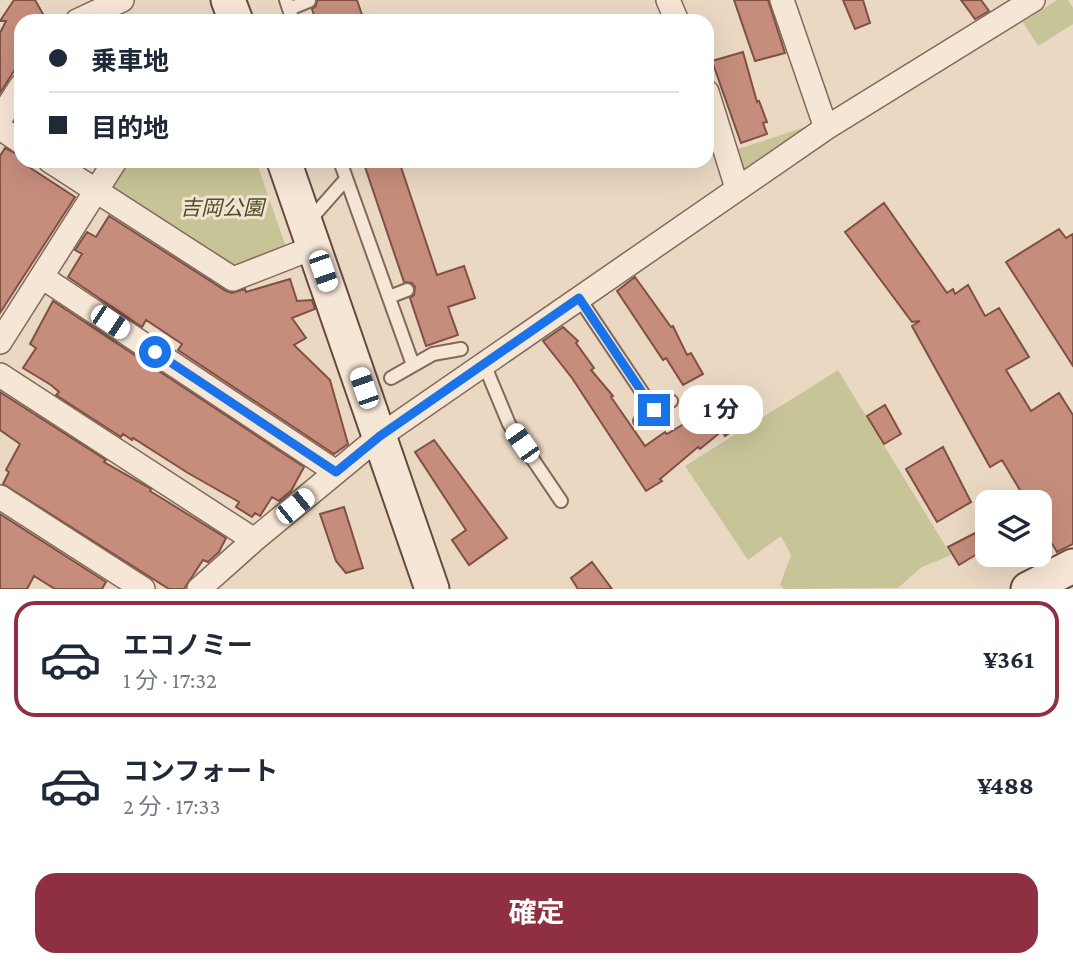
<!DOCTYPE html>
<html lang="ja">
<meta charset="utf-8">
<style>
:root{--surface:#fff;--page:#f2f2f3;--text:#1f2937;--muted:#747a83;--line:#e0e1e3;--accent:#8e3041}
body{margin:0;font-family:"Crimson Pro","Noto Sans JP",serif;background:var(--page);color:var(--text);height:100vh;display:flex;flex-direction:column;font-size:26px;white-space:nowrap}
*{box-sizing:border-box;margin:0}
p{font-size:23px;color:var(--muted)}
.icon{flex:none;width:38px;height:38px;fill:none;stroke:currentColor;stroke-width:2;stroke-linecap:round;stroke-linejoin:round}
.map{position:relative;height:589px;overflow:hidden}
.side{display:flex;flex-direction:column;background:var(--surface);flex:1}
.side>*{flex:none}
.guide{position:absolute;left:14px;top:14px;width:700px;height:154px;border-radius:21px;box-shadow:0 7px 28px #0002;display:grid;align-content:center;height:154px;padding:0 35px;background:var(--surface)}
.controls{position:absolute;left:975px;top:490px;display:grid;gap:14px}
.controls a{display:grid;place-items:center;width:77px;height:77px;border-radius:14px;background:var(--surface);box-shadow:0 7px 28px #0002;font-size:35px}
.end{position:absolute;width:32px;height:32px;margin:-16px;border:9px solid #1a73e8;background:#fff;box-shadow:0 0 0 4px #fff}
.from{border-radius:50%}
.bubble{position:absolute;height:49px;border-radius:21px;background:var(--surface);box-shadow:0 7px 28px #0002;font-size:23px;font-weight:700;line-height:49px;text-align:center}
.car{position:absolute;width:21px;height:42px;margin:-21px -10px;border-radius:9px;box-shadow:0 0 5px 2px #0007;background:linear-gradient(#fff 24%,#345 0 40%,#fff 0 76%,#345 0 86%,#fff 0)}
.guide b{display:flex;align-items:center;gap:24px;height:66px;font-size:26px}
.guide b+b{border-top:2px solid var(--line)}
.guide i{width:18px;height:18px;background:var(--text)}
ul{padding:12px 0 0;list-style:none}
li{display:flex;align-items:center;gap:21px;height:116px;margin:0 14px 10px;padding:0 21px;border:4px solid transparent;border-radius:21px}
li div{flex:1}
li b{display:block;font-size:26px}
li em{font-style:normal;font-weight:700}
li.selected{border-color:var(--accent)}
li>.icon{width:63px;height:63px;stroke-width:1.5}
.action{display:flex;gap:14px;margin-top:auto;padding:14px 35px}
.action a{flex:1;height:80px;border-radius:21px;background:var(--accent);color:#fff;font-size:28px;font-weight:700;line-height:80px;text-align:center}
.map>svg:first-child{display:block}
.green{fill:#c7c598}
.building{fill:#c68d7c;stroke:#805043;stroke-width:2}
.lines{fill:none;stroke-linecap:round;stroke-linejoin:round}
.lane-casing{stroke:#83695b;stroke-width:16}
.street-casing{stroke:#83695b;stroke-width:26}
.secondary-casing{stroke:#654b3e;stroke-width:37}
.lane{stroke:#f6e6d5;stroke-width:12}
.street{stroke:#f6e6d5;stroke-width:23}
.secondary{stroke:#f6e6d5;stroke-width:33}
.route{stroke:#1a73e8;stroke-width:9}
.labels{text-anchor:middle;stroke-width:6;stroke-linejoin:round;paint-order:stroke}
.park-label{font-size:21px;font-style:italic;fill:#4c4f26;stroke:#f2e3d2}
</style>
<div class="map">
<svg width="1073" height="589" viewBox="0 0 1073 589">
<rect width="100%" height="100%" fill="#ead8c3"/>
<path class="green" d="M1057,0h11l5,8v16l-35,22 -15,-24z
M808,126v3l-63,45 -16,-22z
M122,161h134l31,89 -57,21 -125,-82z
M838,370l113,185 -29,12 -24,21 -114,1 -4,-4 11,-30 -10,-19 -33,24 -63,-94z"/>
<path class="building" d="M14,0h21l12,21h-26v39l-21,33v-60l6,-12h-6z
M317,0h40l7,21h-48l-4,-12 4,-3z
M734,0h34l17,53 -30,8z
M843,0h20l7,23 -15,6z
M961,0h20l8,11 -14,8z
M743,52l14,50 2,-1 8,21 -4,1 4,11 -26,9 -29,-82z
M5,148l16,8v5l12,1 -4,5 46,30 -75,116v-157z
M363,161h36l38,114 27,-9 11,32 -27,9 10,28 -32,11 -16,-48 4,-3 1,-8 -3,-4 -8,-1z
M884,203l63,90 6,-4 2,5 13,-9 17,31 14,-8 30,49 -23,13 25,41 28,-18 14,22v129l-16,8 -17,-28v-22h-13l-25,-42 -12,7 -78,-141 8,-5 -8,1 -67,-90z
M109,216l117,75 6,2 13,-4 1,3 44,-13 7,22 15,-1 3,9 -23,9 14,20 -12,7 36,35 18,64 -14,10 -156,-104 4,-6 -36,-24 -4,7 -74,-50 14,-23 -7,-4 12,-18 9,5z
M1059,229l7,9 7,-4v132l-67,-104z
M635,277l36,50 2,-1 14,29 4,-2 12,21 -20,11 -17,-27 -3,2 -46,-69z
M53,301l251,166 -13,24 -12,10 -7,-4 -12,19 -5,-3 -3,4 -16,-10 3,-5 -51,-29 -55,-35 -1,2 -9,-6 -2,3 -65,-42 3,-3 -8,-7 -28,-17 13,-20 -6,-4z
M563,327l15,14 -2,2 18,25 -3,2 22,26 -2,1 34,49 20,-14 2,2 57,-34 17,25 -16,11 -3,-5 -22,18 -2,-2 -38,32 2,2 -16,10 -74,-113 -29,-37z
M0,392l106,68 -2,2 47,27 -1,2 76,47 -7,14 -11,10 -5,-2 -19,29h-15l-166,-105 6,-12 -3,-2 14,-26 -20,-14z
M885,405l16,29 -17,10 -17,-28z
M434,440l73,98 -38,27 -17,-25 14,-10 -51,-78z
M943,447l28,55 -34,20 -31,-53z
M344,507l19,61 -17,5 -10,-12 -16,-47z
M0,514l106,68 -4,7h-47l-21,-13 -7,13h-27z
M987,527v21l-28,17 -11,-18z
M592,562l20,27h-34l-7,-11z"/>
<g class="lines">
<defs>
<path id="lane" d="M286,0l7,21
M289,9l20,-8
M340,161l73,204
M309,221l37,-42
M389,297l18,-7
M579,298l75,112
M484,364l25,60 52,77
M391,378l42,-24 28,-5
M640,421l31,-20"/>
<path id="street" d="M668,0l9,21
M782,0l44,128
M77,21l45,-21
M707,92l30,96
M0,119l21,-33
M0,128l21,14
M50,161l183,118 82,-32
M42,277l294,195
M0,342l115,-181
M0,375l254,165
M0,497l143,92
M199,589l55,-49 126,-104 446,-308 207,-128"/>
<path id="secondary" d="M228,0l8,21
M284,161l148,428
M1028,589l45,-23"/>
</defs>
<use href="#lane" class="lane-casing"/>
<use href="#street" class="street-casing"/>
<use href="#secondary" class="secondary-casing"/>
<use href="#lane" class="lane"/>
<use href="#street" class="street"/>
<use href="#secondary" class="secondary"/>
</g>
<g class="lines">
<path class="route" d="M155,352l181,120 44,-36 199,-138 75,112"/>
</g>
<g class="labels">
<g class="park-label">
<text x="222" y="215">吉岡公園</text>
</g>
</g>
</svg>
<div class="controls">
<a><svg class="icon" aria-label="layers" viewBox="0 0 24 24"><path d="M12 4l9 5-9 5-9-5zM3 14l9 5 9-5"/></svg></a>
</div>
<i class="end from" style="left:155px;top:352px"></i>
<i class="end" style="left:654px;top:410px"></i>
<div class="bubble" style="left:679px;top:385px;width:84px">1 分</div>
<i class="car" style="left:323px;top:271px;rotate:161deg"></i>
<i class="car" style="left:110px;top:322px;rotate:124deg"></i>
<i class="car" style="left:364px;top:388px;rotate:341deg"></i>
<i class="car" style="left:522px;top:443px;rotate:325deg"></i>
<i class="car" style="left:295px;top:506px;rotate:51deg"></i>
<div class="guide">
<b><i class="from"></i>乗車地</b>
<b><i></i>目的地</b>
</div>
</div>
<section class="side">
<ul>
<li class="selected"><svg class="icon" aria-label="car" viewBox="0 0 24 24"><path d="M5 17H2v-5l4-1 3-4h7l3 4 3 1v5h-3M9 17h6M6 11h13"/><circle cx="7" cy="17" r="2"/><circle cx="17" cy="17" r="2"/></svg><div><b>エコノミー</b><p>1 分 · 17:32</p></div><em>¥361</em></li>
<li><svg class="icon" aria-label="car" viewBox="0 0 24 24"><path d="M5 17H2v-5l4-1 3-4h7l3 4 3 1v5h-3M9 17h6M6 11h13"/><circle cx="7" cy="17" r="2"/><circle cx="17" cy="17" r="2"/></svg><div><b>コンフォート</b><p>2 分 · 17:33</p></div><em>¥488</em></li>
</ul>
<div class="action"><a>確定</a></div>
</section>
